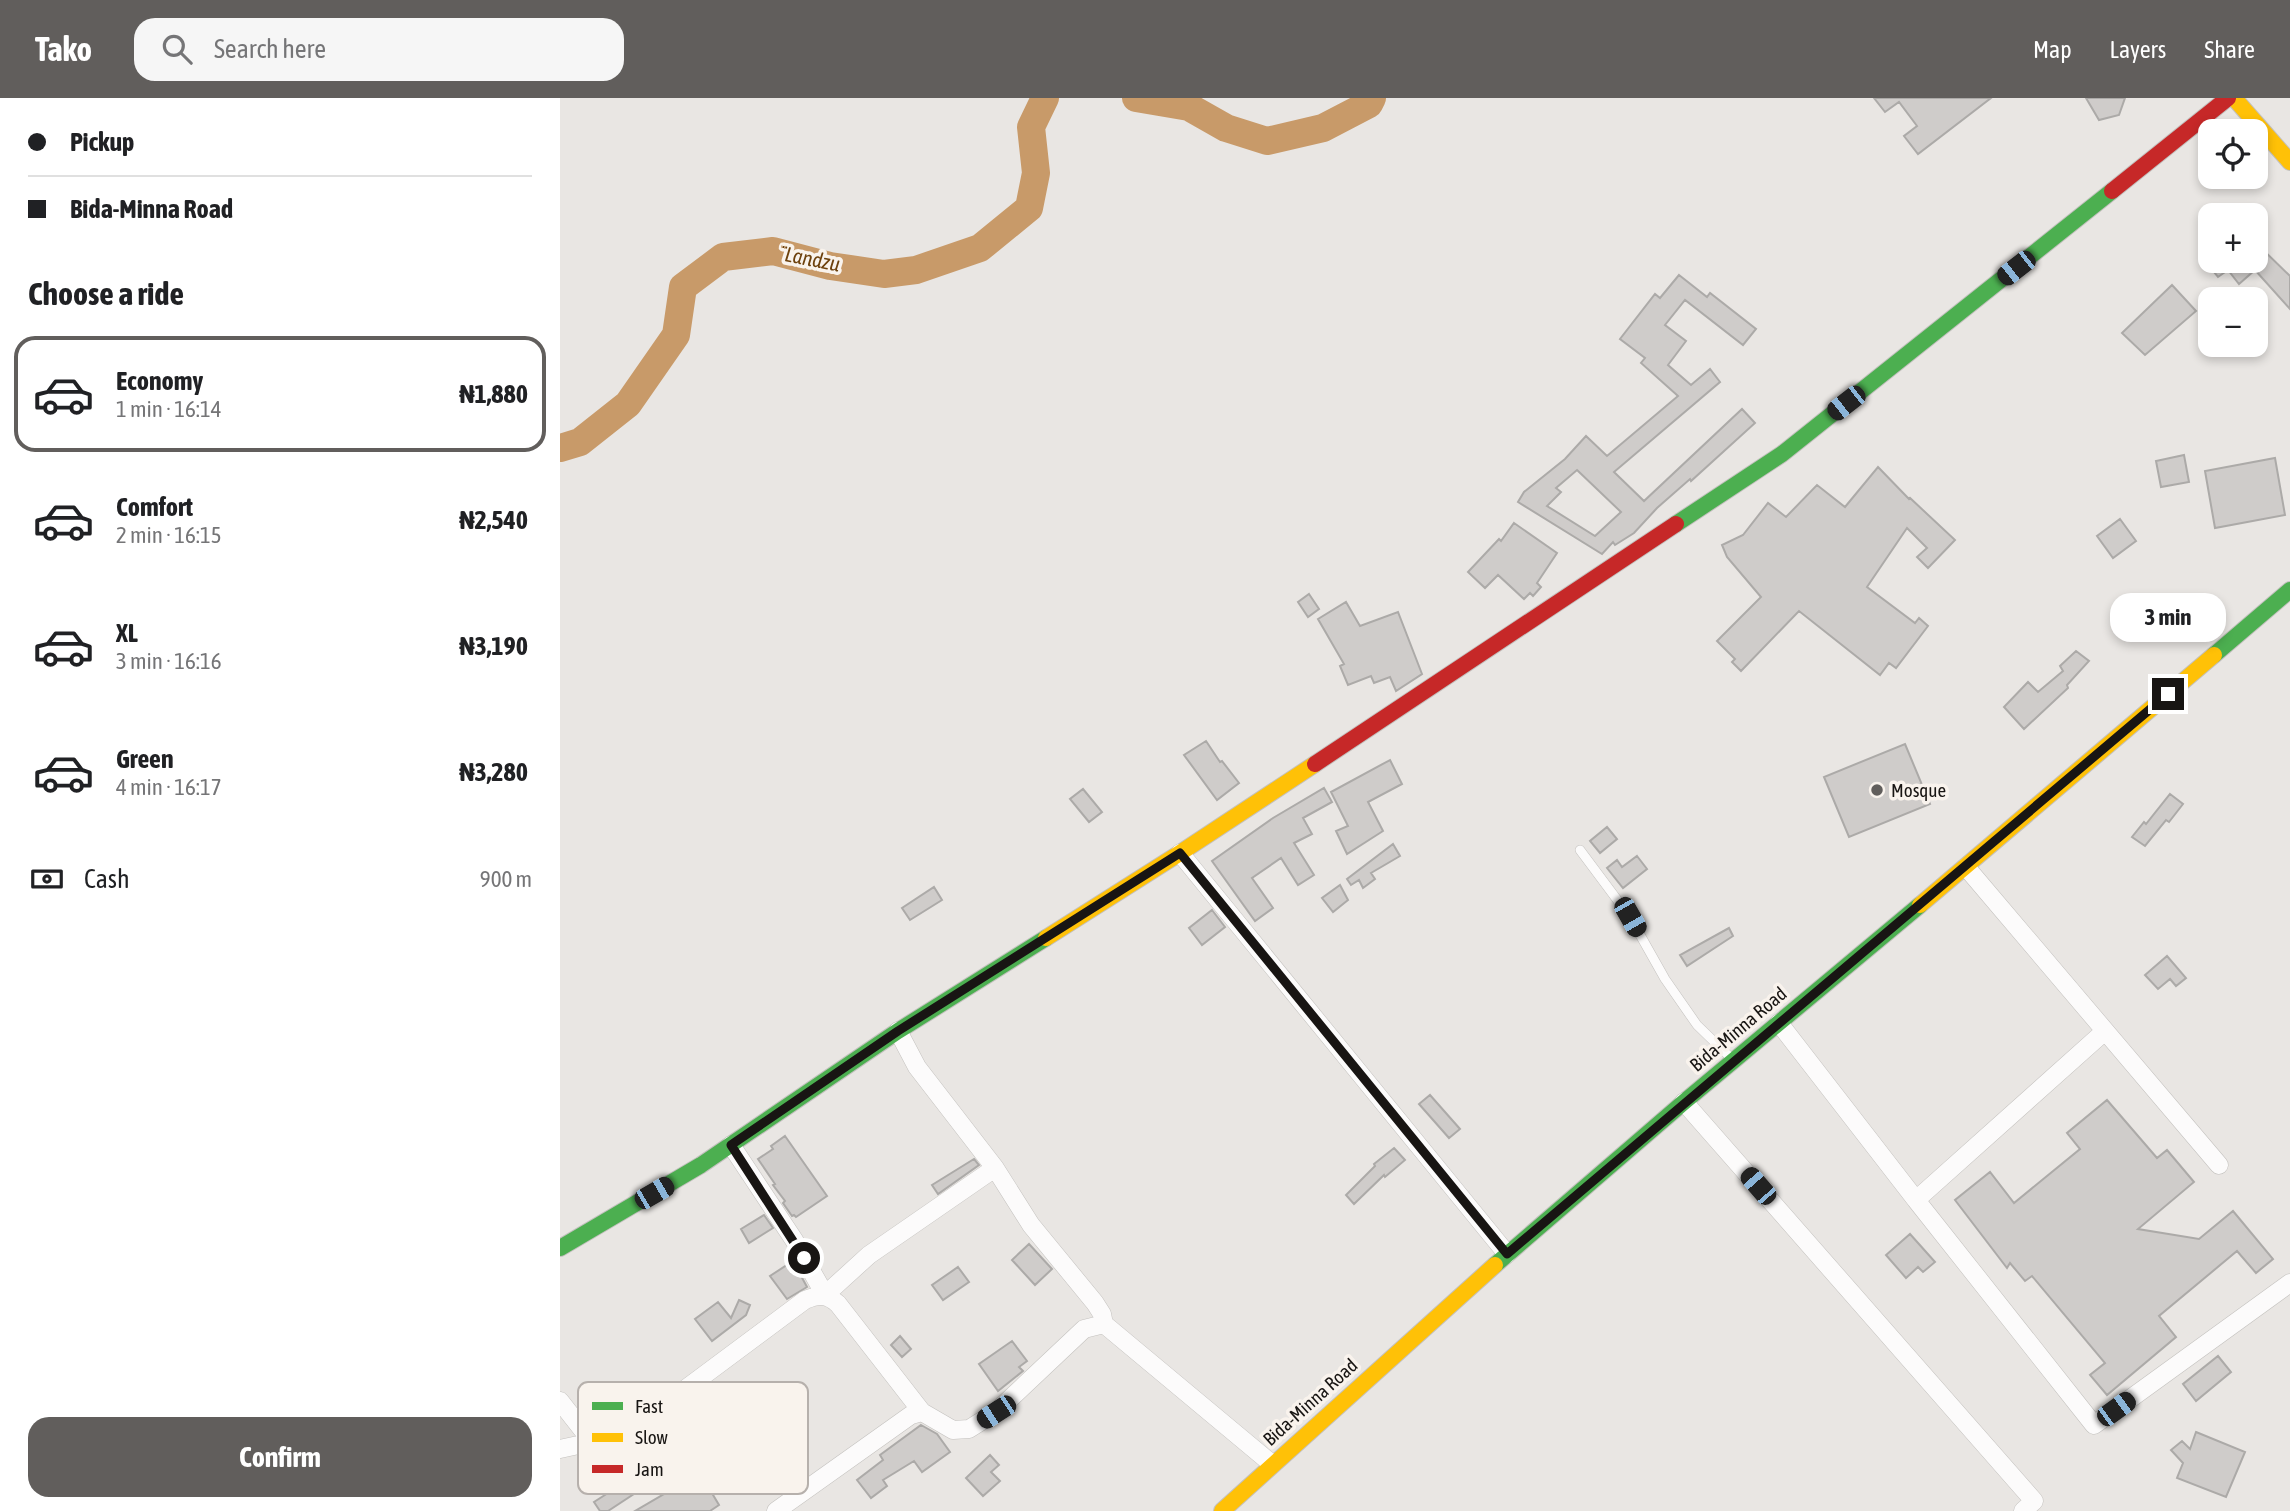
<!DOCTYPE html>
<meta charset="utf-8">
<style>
:root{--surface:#fff;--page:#f6f6f6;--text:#202124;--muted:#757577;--line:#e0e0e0;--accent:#615e5c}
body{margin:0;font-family:"Asap Condensed",sans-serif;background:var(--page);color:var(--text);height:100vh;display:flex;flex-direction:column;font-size:26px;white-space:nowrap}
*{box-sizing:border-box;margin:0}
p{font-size:23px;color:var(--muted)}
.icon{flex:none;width:38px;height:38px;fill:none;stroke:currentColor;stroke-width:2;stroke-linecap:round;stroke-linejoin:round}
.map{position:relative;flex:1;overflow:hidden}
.details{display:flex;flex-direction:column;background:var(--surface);width:560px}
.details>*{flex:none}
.top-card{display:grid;align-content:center;height:154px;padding:0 28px;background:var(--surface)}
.buttons{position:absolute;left:1638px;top:21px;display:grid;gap:14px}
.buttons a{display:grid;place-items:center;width:70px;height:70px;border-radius:14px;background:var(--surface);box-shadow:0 4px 10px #0003;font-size:35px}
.end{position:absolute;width:32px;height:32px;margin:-16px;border:9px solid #181513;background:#fff;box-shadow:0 0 0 4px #fff}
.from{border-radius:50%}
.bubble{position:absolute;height:49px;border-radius:21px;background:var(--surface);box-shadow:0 4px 10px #0003;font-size:23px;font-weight:700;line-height:49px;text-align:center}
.car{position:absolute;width:21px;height:42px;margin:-21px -10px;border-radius:9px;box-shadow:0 0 5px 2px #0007;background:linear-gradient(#222 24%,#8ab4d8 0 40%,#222 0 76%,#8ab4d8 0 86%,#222 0)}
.top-card b{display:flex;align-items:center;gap:24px;height:66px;font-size:26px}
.top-card b+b{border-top:2px solid var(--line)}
.top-card i{width:18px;height:18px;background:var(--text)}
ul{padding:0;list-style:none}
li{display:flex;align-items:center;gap:21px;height:116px;margin:0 14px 10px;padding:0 14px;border:4px solid transparent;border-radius:21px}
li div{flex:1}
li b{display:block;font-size:26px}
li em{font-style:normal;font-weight:700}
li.selected{border-color:var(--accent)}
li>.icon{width:63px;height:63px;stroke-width:1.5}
h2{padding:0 28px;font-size:32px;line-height:84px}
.pay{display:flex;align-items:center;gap:18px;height:77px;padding:0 28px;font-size:26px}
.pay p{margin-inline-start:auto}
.button{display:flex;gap:14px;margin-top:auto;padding:14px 28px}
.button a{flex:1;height:80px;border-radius:21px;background:var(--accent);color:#fff;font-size:28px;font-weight:700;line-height:80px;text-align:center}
header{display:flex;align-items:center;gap:42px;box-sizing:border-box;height:98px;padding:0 35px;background:var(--accent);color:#fff}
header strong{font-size:33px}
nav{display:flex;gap:38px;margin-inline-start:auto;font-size:24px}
.search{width:490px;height:63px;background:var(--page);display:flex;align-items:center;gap:18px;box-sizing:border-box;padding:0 24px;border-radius:21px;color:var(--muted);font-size:26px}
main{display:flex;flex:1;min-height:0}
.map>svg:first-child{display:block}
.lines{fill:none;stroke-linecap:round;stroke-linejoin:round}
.river{stroke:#c89a69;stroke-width:28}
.building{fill:#cfccca;stroke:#acaaa8;stroke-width:2;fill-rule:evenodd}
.lane-casing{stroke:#c3c1be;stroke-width:10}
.street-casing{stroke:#c3c1be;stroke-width:19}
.fast-casing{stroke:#c3c1be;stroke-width:18}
.slow-casing{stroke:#c3c1be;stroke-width:18}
.jam-casing{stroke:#c3c1be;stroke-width:18}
.lane{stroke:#fcfbfb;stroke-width:9}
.street{stroke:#fcfbfb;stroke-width:18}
.fast{stroke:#4caf50;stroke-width:16}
.slow{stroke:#ffc107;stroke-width:16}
.jam{stroke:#c62828;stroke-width:16}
.route{stroke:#181513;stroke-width:9}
.poi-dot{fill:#615e5c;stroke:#f9f3ed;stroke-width:2.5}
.labels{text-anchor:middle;stroke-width:7;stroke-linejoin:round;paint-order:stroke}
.poi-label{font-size:19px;fill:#181513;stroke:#f9f3ed;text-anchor:start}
.street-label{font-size:19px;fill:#181513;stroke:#f9f3ed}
.water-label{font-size:21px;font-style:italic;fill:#6d410d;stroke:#f9f3ed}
.key{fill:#f9f3ed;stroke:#b6b0ac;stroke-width:2}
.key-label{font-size:19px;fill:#181513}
</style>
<header>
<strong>Tako</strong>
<div class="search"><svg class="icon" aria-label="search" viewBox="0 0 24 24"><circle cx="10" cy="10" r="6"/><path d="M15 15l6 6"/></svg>Search here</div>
<nav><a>Map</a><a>Layers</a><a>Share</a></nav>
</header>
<main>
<section class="details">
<div class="top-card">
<b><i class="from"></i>Pickup</b>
<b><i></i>Bida-Minna Road</b>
</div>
<h2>Choose a ride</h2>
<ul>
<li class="selected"><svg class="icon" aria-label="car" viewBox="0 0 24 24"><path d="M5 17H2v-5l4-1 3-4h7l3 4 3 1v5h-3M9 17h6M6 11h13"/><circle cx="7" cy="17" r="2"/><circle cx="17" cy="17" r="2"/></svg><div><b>Economy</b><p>1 min · 16:14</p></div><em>₦1,880</em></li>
<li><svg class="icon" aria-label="car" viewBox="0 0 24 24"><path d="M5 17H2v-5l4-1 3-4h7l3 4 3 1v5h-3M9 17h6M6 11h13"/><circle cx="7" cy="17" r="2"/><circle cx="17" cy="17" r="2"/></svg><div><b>Comfort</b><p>2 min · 16:15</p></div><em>₦2,540</em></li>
<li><svg class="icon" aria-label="car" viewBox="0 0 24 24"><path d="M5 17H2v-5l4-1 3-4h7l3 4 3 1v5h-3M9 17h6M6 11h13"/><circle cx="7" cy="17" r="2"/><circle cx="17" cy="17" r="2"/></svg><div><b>XL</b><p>3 min · 16:16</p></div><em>₦3,190</em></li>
<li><svg class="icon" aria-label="car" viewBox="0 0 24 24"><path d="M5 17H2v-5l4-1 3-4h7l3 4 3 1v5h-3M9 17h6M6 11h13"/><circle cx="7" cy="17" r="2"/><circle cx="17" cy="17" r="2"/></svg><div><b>Green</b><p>4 min · 16:17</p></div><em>₦3,280</em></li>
</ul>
<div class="pay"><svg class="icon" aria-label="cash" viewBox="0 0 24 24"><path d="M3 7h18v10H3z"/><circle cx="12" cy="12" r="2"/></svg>Cash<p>900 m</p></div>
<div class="button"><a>Confirm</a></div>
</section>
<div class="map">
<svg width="1730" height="1413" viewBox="0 0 1730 1413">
<rect width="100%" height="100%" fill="#e9e6e3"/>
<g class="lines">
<path class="river" d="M576,0l53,9 37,21 41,13 56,-13 46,-24 3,-6
M0,350l20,-6 48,-38 48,-69 7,-48 40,-30 50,-6 57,15 54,8 32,-4 64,-22 49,-40 7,-35 -5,-46 14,-29"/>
</g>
<path class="building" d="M1314,0h117l-73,56 -14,-18 13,-10 -18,-24 -14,10z
M1526,0h39l-6,17 -20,5z
M1696,145l34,33v33l-35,-39 -16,14 -11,-14 -10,7 -13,-16h51z
M1119,177l28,22 3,-4 46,36 -13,16 -58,-45 -20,25 21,16 -18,24 23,20 19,-16 10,13 -106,90 30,29 98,-92 13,14 -64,58 -1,-2 -33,29 -23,25 -19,12 -2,-3 -11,12 -84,-52 6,-10 41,-33 21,-23 21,20 71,-60 -37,-33 4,-5 -25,-19 35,-45 5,4zM1017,372l44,42 -26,24 -48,-30 14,-14 -5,-4z
M1612,187l24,26 -51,44 -23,-22z
M1624,357l5,27 -28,5 -5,-26z
M1715,360l10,57 -70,13 -10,-57z
M1318,369l31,32 1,-1 45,42 -27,28 -11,-11 10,-9 -20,-20 -40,59 48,36 4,-5 9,8 -32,42 -7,-5 -9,12 -81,-64 -58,60 -9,-9 3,-3 -18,-18 44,-44 -34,-40 -5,-12 21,-10 25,-32 18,14 31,-32 28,22z
M1560,421l16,22 -23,17 -16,-22z
M954,425l43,30 -20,30 4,4 -8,9 -3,-3 -6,6 -26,-24 -13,13 -17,-16 31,-33 2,2z
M749,496l10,15 -11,8 -10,-15z
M786,504l14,24 38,-14 24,62 -26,17 -6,-14 -16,6 -3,-7 -23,9 -8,-19 4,-2 -26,-45z
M1516,553l13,10 -22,24 1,3 -44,41 -20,-22 24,-25 10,10 25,-21 -3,-5z
M646,643l14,21 2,-1 17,22 -22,17 -33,-45z
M1345,646l25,60 -81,33 -25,-60z
M830,662l12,24 -34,18 15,29 -36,23 -11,-23 12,-5 -17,-34z
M764,690l8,14 -29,16 9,16 -18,9 20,32 -16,10 -17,-27 -29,20 21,30 -18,13 -43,-60 61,-43z
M523,691l19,23 -13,10 -19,-23z
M1610,696l13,10 -14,18 -3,-2 -21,26 -13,-9 12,-15 2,2z
M1047,729l10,12 -17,14 -10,-12z
M833,746l7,12 -29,17 4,6 -12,9 -4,-8 -8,5 -4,-6z
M1077,758l10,13 -24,19 -16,-20 10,-8 5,7z
M780,787l8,15 -15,12 -11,-14z
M374,789l8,13 -32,20 -8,-12z
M652,812l13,17 -23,18 -13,-17z
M1169,830l4,8 -46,30 -7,-11z
M1607,858l19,22 -10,8 -6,-7 -12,10 -13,-14z
M870,997l30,34 -11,9 -30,-34z
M1547,1002l50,58 10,-8 27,32 -56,47 61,10 34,-28 40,48 -17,14 -19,-22 -78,65 17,21 -69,58 -17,-20 15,-12 -73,-87 -7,5 -15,-18 -3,5 -52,-68 35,-28 24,31 66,-54 -13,-16z
M225,1038l42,60 -31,21 -2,-2 -2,1 -9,-13 2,-2 -12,-16 2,-1 -17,-25 15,-10 -2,-3z
M834,1050l11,12 -20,17 -1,-2 -30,29 -8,-9 29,-29 -1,-2z
M414,1061l5,6 -41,29 -6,-9z
M204,1117l9,13 -24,15 -8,-14z
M1350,1136l25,28 -12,10 -5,-5 -12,11 -20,-23z
M469,1146l23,25 -17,16 -23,-25z
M233,1163l14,26 -20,12 -17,-23z
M398,1169l11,15 -26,18 -11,-15z
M179,1202l11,5 -4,10 -34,26 -17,-22 23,-17 13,16z
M340,1238l11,13 -9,8 -11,-12z
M452,1243l15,20 -8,6 4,4 -25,20 -19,-27z
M1658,1258l13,16 -35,29 -13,-17z
M134,1313l16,24 7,-5 3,6 19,-12 8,13 -50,31 22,37 -9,6h-75l46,-27 -13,-25 -32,20 7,9 -35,23h-8l-6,-9 28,-18 -10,-13 25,-18 -4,-7 20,-12 2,3z
M361,1327l16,9 13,18 -28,20 -8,-11 -31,19 4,6 -16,12 -14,-18 26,-20 -3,-5z
M1636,1334l49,20 -19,45 -49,-19 6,-15 -12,-13 11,-9 8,8z
M430,1357l9,10 -8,7 9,9 -17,15 -17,-18z"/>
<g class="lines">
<defs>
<path id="lane" d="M1020,752l50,67 35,62 32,46 33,32"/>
<path id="street" d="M620,755l327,401
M1406,769l253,298
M1219,925l137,177 189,-169
M338,933l19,36 78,101 36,57 64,78 7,11 2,10
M1124,1004l350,399 -11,10
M171,1047l63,95 31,55 44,-40 126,-87
M1356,1102l178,225 196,-142
M0,1303l32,41
M0,1351l32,-7 41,-14 172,-128c14,-6 22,-6 33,4l84,108 31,18 16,-1 27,-17 88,-83 20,-5 168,140
M216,1413l135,-96 11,-3"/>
<path id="fast" d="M1116,426l106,-70 330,-263
M1654,557l76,-65
M0,1150l141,-83 197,-134 148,-93
M935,1167l189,-163 236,-197"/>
<path id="slow" d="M1674,0l56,64
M1360,807l294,-250
M486,840l134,-85 135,-89
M662,1413l273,-246"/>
<path id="jam" d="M1552,93l116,-93
M755,666l361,-240"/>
</defs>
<use href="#lane" class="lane-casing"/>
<use href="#street" class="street-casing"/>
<use href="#fast" class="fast-casing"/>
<use href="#slow" class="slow-casing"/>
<use href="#jam" class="jam-casing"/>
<use href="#lane" class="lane"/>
<use href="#street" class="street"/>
<use href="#fast" class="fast"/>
<use href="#slow" class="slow"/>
<use href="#jam" class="jam"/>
</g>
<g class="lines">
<path class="route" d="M244,1160l-73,-113 167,-114 282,-178 327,401 661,-560"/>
</g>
<circle class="poi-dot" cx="1317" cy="692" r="7"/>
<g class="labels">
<g class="poi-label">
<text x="1331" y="699">Mosque</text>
</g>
<g class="street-label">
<text transform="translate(1178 931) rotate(-40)" y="7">Bida-Minna Road</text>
<text transform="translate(750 1304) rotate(-42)" y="7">Bida-Minna Road</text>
</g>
<g class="water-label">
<text transform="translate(250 161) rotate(11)" y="7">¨Landzu</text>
</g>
</g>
<rect x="18" y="1284" width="230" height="112" rx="10" class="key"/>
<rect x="32" y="1304" width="31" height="8" fill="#4caf50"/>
<rect x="32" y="1335" width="31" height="9" fill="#ffc107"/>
<rect x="32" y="1367" width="31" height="8" fill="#c62828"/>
<g class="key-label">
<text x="75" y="1315">Fast</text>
<text x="75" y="1346">Slow</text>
<text x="75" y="1378">Jam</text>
</g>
</svg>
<div class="buttons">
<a><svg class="icon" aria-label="locate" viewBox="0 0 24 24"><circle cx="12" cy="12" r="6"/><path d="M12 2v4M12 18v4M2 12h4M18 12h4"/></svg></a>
<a>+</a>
<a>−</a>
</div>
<i class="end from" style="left:244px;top:1160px"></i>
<i class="end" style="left:1608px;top:596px"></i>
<div class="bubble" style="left:1550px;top:495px;width:116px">3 min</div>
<i class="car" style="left:1456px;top:170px;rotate:232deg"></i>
<i class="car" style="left:1286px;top:305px;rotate:232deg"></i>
<i class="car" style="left:1070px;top:819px;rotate:150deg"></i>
<i class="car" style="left:1198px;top:1088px;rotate:319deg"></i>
<i class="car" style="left:94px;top:1095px;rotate:60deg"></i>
<i class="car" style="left:1556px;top:1311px;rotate:54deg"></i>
<i class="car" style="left:436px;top:1314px;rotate:237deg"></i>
</div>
</main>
